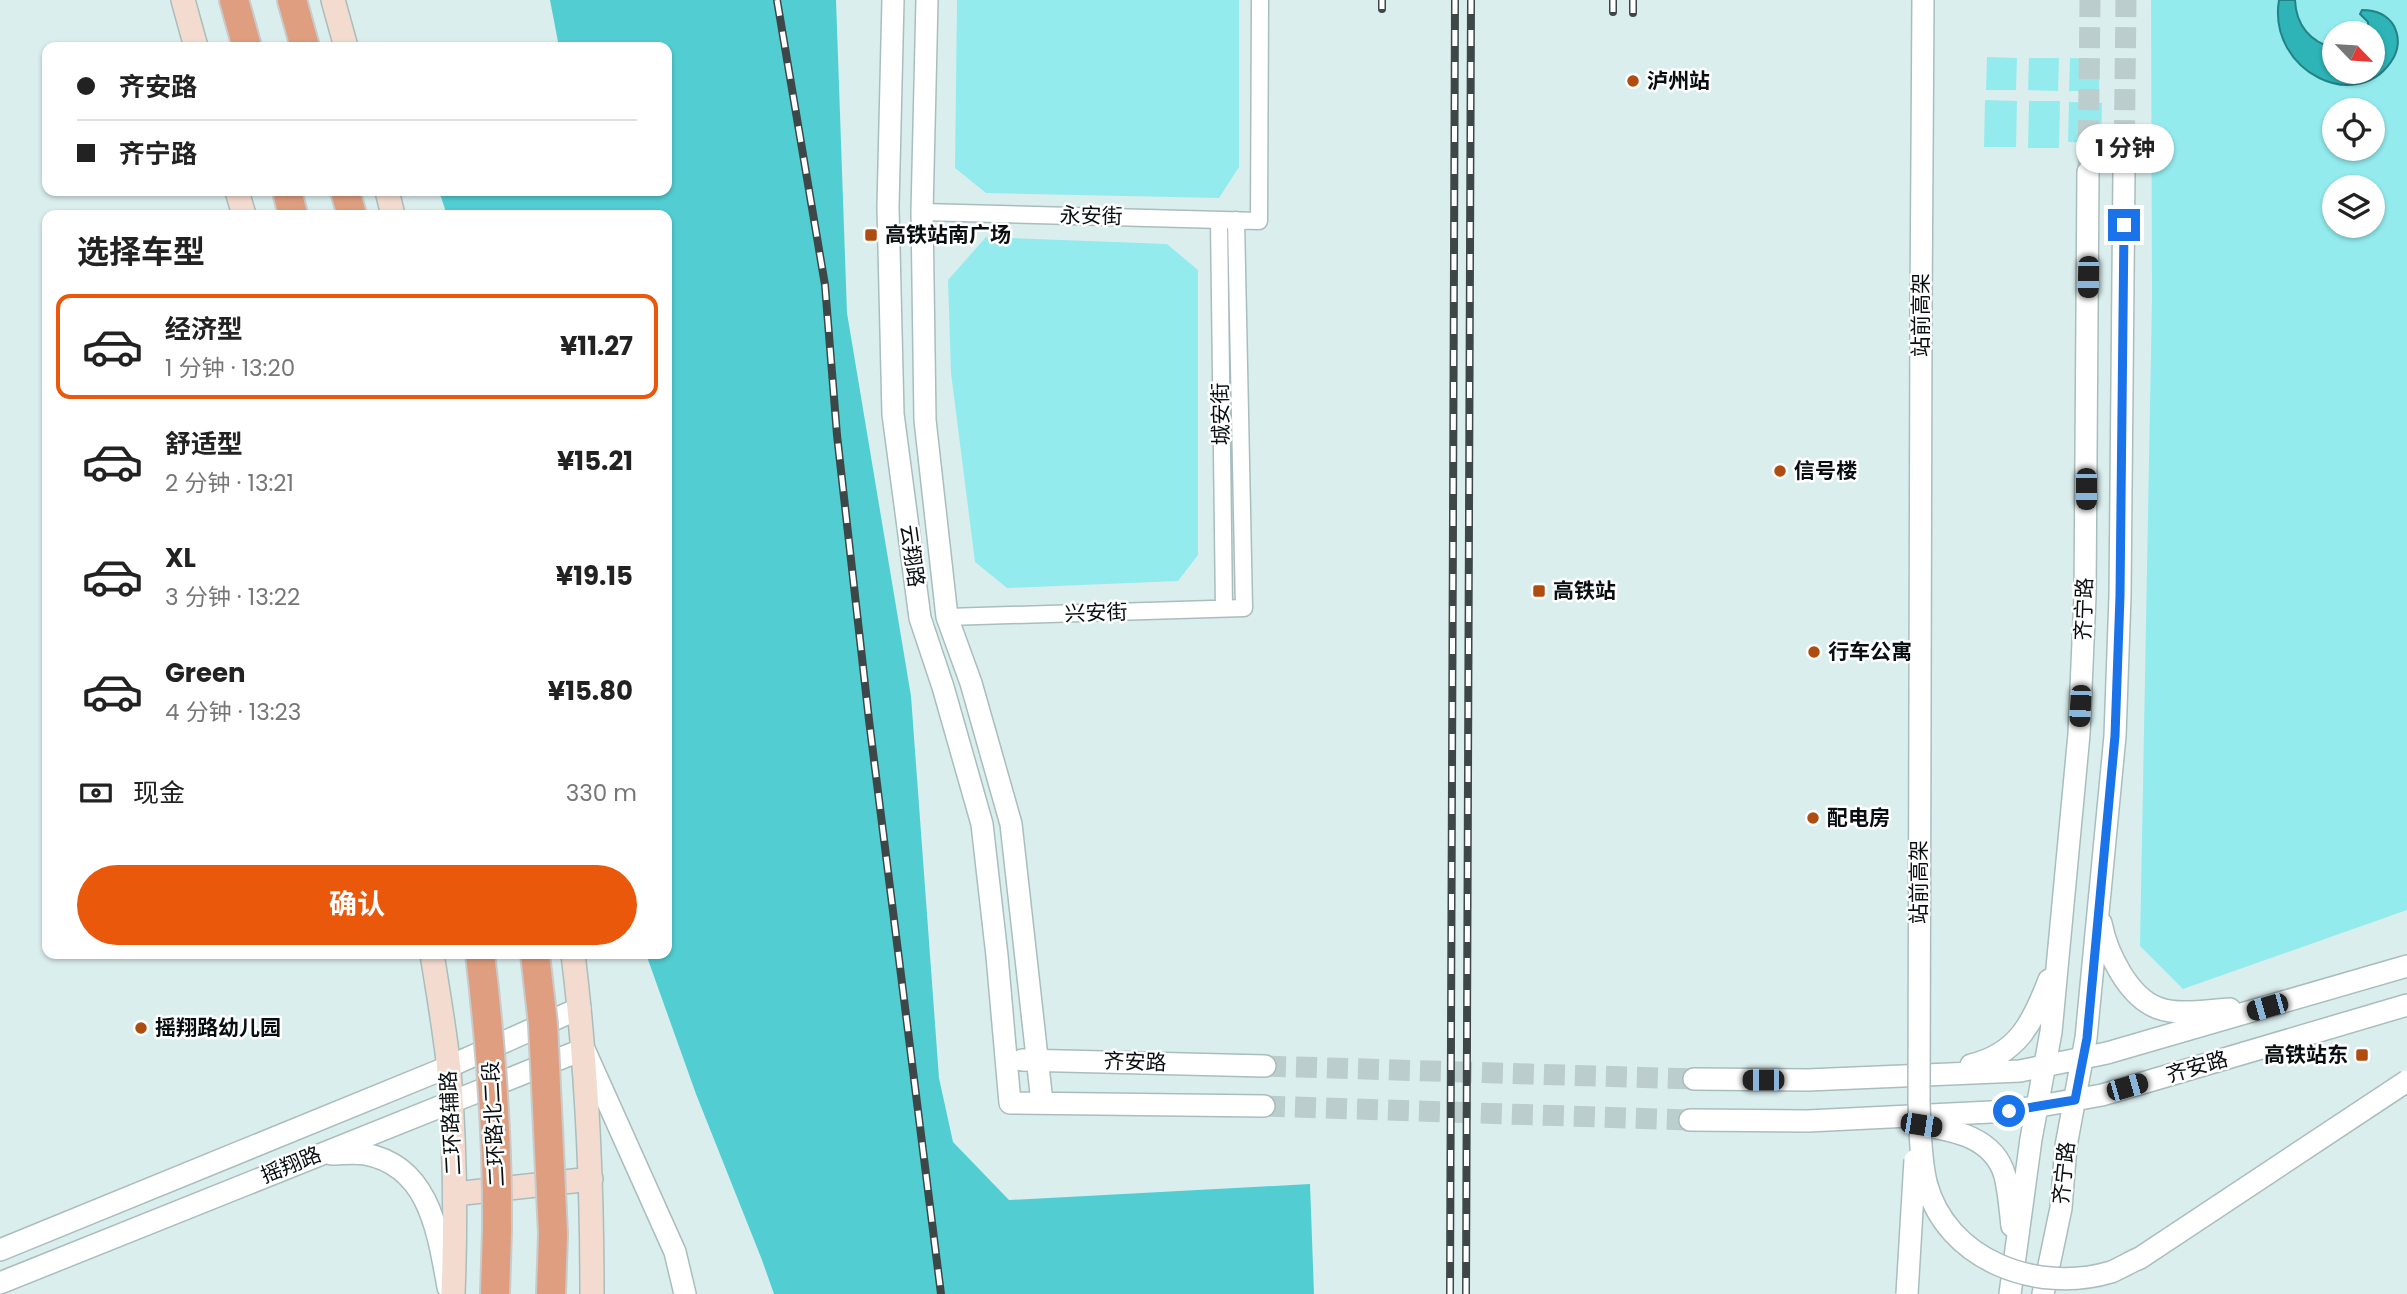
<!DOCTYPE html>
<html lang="zh">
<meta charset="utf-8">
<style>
:root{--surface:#fff;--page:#f6f6f6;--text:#222;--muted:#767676;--line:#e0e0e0;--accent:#ea580c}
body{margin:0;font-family:Poppins,"Noto Sans SC",sans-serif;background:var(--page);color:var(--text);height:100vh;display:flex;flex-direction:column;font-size:26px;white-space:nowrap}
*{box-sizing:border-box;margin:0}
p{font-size:23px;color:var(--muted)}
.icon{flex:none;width:38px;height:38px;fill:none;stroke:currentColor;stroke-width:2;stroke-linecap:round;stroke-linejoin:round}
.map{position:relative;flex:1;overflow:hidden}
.panel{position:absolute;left:42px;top:210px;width:630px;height:749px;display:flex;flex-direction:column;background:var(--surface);border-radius:14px;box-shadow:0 2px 5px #0004}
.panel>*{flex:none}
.top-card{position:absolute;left:42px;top:42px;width:630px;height:154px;border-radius:14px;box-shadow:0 2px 5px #0004;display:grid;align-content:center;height:154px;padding:0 35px;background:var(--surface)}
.needle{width:46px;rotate:115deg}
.tools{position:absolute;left:2322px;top:21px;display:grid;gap:14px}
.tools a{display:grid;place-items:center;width:63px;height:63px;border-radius:50%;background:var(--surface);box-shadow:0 2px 5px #0004;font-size:35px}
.end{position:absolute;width:32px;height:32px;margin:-16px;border:9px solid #1a73e8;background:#fff;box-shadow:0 0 0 4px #fff}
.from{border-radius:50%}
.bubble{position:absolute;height:49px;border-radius:24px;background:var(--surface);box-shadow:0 2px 5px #0004;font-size:23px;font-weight:700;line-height:49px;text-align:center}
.car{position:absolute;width:21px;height:42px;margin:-21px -10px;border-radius:9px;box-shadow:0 0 5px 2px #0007;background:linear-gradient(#222 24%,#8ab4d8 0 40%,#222 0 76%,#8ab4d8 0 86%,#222 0)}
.top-card b{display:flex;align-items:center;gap:24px;height:66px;font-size:26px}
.top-card b+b{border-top:2px solid var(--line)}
.top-card i{width:18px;height:18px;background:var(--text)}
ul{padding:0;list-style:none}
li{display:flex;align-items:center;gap:21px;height:105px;margin:0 14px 10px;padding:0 21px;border:4px solid transparent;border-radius:14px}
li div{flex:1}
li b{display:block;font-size:26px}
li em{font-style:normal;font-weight:700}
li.current{border-color:var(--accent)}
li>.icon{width:63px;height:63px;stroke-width:1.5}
h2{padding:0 35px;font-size:32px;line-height:84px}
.pay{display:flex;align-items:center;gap:18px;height:77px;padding:0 35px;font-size:26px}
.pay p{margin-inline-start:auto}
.button{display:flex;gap:14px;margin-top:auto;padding:14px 35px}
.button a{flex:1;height:80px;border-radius:42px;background:var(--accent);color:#fff;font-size:28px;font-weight:700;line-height:80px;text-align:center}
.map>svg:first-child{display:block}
.green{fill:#94ebee;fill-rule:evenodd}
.forest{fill:#52ced2}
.water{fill:#2eb3b7;stroke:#238285;stroke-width:2}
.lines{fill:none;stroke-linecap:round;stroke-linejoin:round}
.tertiary-tunnel{stroke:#bccdcd;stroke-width:21;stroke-dasharray:21 10;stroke-linecap:butt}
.minor-casing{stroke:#aabdbd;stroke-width:19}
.tertiary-casing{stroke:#aabdbd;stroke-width:24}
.secondary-casing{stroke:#aabdbd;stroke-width:26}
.trunk-casing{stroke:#c9caca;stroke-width:32}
.minor{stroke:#fff;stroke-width:16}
.tertiary{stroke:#fff;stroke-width:21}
.secondary{stroke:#f3dbcf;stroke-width:23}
.trunk{stroke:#de9e7f;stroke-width:28}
.rail-casing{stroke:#3e4748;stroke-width:8}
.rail{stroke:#fff;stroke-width:5;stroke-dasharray:16;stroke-linecap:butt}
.tertiary-bridge-casing{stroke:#aabdbd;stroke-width:24;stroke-linecap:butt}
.trunk-bridge-casing{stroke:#c9caca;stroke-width:32;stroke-linecap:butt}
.tertiary-bridge{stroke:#fff;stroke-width:21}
.trunk-bridge{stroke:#de9e7f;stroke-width:28}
.route{stroke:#1a73e8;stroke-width:9}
.poi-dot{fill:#af4d11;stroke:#fff;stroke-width:2.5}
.labels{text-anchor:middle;stroke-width:5;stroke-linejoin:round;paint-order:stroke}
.poi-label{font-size:21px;font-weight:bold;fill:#090f10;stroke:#fff;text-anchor:start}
.street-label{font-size:21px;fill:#090f10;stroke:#fff}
</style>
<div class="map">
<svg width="2407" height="1294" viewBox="0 0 2407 1294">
<rect width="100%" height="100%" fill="#dbeeee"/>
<path class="green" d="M957,0h282v167l-20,31 -233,-5 -31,-25z
M2151,0h256v910l-224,79 -43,-43 12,-648zM2334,33h39v39h-39zM2334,110h39v39h-39zM2334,187h39v39h-39z
M1987,57l30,1 -1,32h-30z
M2029,58h30l-1,33 -30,-1z
M2070,58l30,1 -1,32h-30z
M1985,100l32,1 -1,46h-32z
M2029,101h31l-1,47h-31z
M2069,102l33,1 -1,40 -33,-1z
M986,237l181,7 31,26v285l-20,26 -171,7 -32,-26 -24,-189 -3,-93z"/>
<path class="forest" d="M550,0h286l11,313 64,383 28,382 14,64 56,58 301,-16 4,110h-540l-12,-34 -66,-166 -50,-140h21v-739h-220l-8,-24h228v-144h-108z"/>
<path class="water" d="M2279,0h16c1,25 15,42 39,48v24h39v-39h-5v-11l-8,-8 2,-4c13,0 25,4 32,16 5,10 5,21 0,31 -34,60 -127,15 -115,-57z"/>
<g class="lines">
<path class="tertiary-tunnel" d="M2088,172l2,-172
M2124,172l2,-172
M1265,1066l429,13
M1264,1106l426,14"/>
<defs>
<path id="minor" d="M922,212l337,9 1,-221
M1219,220l5,388
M947,617l297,-9 -8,-388"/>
<path id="tertiary" d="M893,0l-5,207 5,207 27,204 23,69 39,137 15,132 13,147 254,3
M927,0l-5,212 3,208 22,197 24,66 40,141 31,278
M1921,309l2,-309
M2101,923c6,30 27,74 57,85 21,8 50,2 72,1
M1022,1060l243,6
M1971,1065c47,-11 62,-43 78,-85
M1694,1079l114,1 212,-9 87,-18 300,-87
M1690,1120l118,1 203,-10 91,-16 305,-90
M1916,1124c36,6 78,12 89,52 4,16 5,33 7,50
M332,1154c10,0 22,-2 33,0 65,12 73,79 83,133
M0,1250l448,-183 132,-59
M0,1283l584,-234 91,203 10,42
M2010,1294l21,-155 20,-107 28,-298 6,-138 3,-424
M2043,1294l18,-86 5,-62 20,-108 29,-302 5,-140 4,-424"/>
<path id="secondary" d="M183,0l13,47
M333,0l13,47
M237,191l7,24
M387,191l6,24
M432,954c6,38 13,77 17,116 6,74 7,149 4,224
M573,954c14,113 19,226 19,340
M455,1194l136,-15"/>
<path id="trunk" d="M234,0l13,47
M292,0l13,47
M287,191l6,24
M345,191l7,24
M495,1294l2,-63
M551,1294l2,-60"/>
</defs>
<use href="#minor" class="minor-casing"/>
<use href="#tertiary" class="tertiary-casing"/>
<use href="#secondary" class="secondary-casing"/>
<use href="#trunk" class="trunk-casing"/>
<use href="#minor" class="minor"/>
<use href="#tertiary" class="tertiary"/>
<use href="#secondary" class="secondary"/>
<use href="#trunk" class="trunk"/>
<defs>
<path id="rail" d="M777,0l48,285 12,150 32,285 72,574
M1382,0v9
M1633,0v13
M1613,12v-12
M1450,1294l5,-1294
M1466,1294l5,-1294"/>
</defs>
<use href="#rail" class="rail-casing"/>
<use href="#rail" class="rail"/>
<defs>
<path id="tertiary-bridge" d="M1921,309l-2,793c1,26 1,54 7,80 20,79 112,112 185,90 10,-4 19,-10 29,-14l267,-177
M1907,1294l8,-134"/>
<path id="trunk-bridge" d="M480,954c11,93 18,183 17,277
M535,954l8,70 10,210"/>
</defs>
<use href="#tertiary-bridge" class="tertiary-bridge-casing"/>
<use href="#trunk-bridge" class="trunk-bridge-casing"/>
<use href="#tertiary-bridge" class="tertiary-bridge"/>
<use href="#trunk-bridge" class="trunk-bridge"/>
</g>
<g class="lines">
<path class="route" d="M2009,1111l66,-11 12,-62 28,-302 5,-140 4,-371"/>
</g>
<g class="poi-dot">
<circle cx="1633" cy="81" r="7"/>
<rect x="864" y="228" width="14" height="14" rx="3.5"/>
<circle cx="1780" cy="471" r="7"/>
<rect x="1532" y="584" width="14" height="14" rx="3.5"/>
<circle cx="1814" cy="652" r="7"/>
<circle cx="1813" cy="818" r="7"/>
<circle cx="141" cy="1028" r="7"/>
<rect x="2355" y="1048" width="14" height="14" rx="3.5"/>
</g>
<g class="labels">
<g class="poi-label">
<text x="1647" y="88">泸州站</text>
<text x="885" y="242">高铁站南广场</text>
<text x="1794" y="478">信号楼</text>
<text x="1553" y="598">高铁站</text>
<text x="1828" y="659">行车公寓</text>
<text x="1827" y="825">配电房</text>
<text x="155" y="1035">摇翔路幼儿园</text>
<text x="2348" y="1062" text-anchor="end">高铁站东</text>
</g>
<g class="street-label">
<text transform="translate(1091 216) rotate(1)" y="7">永安街</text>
<text transform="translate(1921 315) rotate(-90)" y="7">站前高架</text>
<text transform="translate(1221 414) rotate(-91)" y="7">城安街</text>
<text transform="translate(912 556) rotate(82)" y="7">云翔路</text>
<text transform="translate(2084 609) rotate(-88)" y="7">齐宁路</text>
<text transform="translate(1096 613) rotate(-2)" y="7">兴安街</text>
<text transform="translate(1919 882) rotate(-90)" y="7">站前高架</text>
<text transform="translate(1135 1062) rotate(2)" y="7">齐安路</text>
<text transform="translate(2197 1067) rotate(-16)" y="7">齐安路</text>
<text transform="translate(451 1123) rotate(-93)" y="7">二环路辅路</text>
<text transform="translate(494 1124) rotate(-93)" y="7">二环路北二段</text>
<text transform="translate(291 1165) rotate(-22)" y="7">摇翔路</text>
<text transform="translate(2064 1173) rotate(-84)" y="7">齐宁路</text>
</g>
</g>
</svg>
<div class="tools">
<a><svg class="needle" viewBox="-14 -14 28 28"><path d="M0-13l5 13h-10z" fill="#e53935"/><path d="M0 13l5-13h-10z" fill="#767676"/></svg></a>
<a><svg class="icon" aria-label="locate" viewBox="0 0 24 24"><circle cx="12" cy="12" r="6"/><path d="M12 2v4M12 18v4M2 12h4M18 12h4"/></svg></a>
<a><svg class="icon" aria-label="layers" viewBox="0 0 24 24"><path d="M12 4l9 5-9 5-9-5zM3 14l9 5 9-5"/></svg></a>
</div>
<i class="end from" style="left:2009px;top:1111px"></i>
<i class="end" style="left:2124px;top:225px"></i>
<div class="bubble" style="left:2076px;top:124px;width:98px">1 分钟</div>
<i class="car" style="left:2088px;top:277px;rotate:181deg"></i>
<i class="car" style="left:2086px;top:489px;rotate:180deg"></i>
<i class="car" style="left:2080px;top:706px;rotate:183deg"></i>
<i class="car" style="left:2267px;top:1007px;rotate:254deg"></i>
<i class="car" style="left:1763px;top:1080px;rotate:270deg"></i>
<i class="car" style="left:2127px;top:1087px;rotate:74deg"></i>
<i class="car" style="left:1921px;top:1125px;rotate:99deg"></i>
<div class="top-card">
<b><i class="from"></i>齐安路</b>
<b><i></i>齐宁路</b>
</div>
<section class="panel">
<h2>选择车型</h2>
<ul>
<li class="current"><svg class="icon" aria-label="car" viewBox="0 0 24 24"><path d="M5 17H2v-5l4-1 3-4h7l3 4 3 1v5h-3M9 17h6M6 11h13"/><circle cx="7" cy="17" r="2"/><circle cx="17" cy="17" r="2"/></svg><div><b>经济型</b><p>1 分钟 · 13:20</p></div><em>¥11.27</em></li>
<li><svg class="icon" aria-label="car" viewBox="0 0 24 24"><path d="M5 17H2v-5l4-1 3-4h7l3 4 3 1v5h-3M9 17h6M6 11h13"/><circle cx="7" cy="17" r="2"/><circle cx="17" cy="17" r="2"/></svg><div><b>舒适型</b><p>2 分钟 · 13:21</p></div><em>¥15.21</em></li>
<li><svg class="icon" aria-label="car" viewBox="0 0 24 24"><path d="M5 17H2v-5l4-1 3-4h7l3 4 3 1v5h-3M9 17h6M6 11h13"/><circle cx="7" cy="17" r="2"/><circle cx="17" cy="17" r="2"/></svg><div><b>XL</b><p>3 分钟 · 13:22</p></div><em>¥19.15</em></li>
<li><svg class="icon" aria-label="car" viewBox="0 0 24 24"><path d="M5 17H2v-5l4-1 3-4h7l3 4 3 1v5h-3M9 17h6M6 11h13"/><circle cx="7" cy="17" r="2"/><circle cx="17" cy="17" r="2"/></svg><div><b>Green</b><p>4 分钟 · 13:23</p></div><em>¥15.80</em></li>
</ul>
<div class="pay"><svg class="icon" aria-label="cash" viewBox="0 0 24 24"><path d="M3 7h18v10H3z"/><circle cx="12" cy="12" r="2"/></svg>现金<p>330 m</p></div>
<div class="button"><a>确认</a></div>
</section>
</div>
